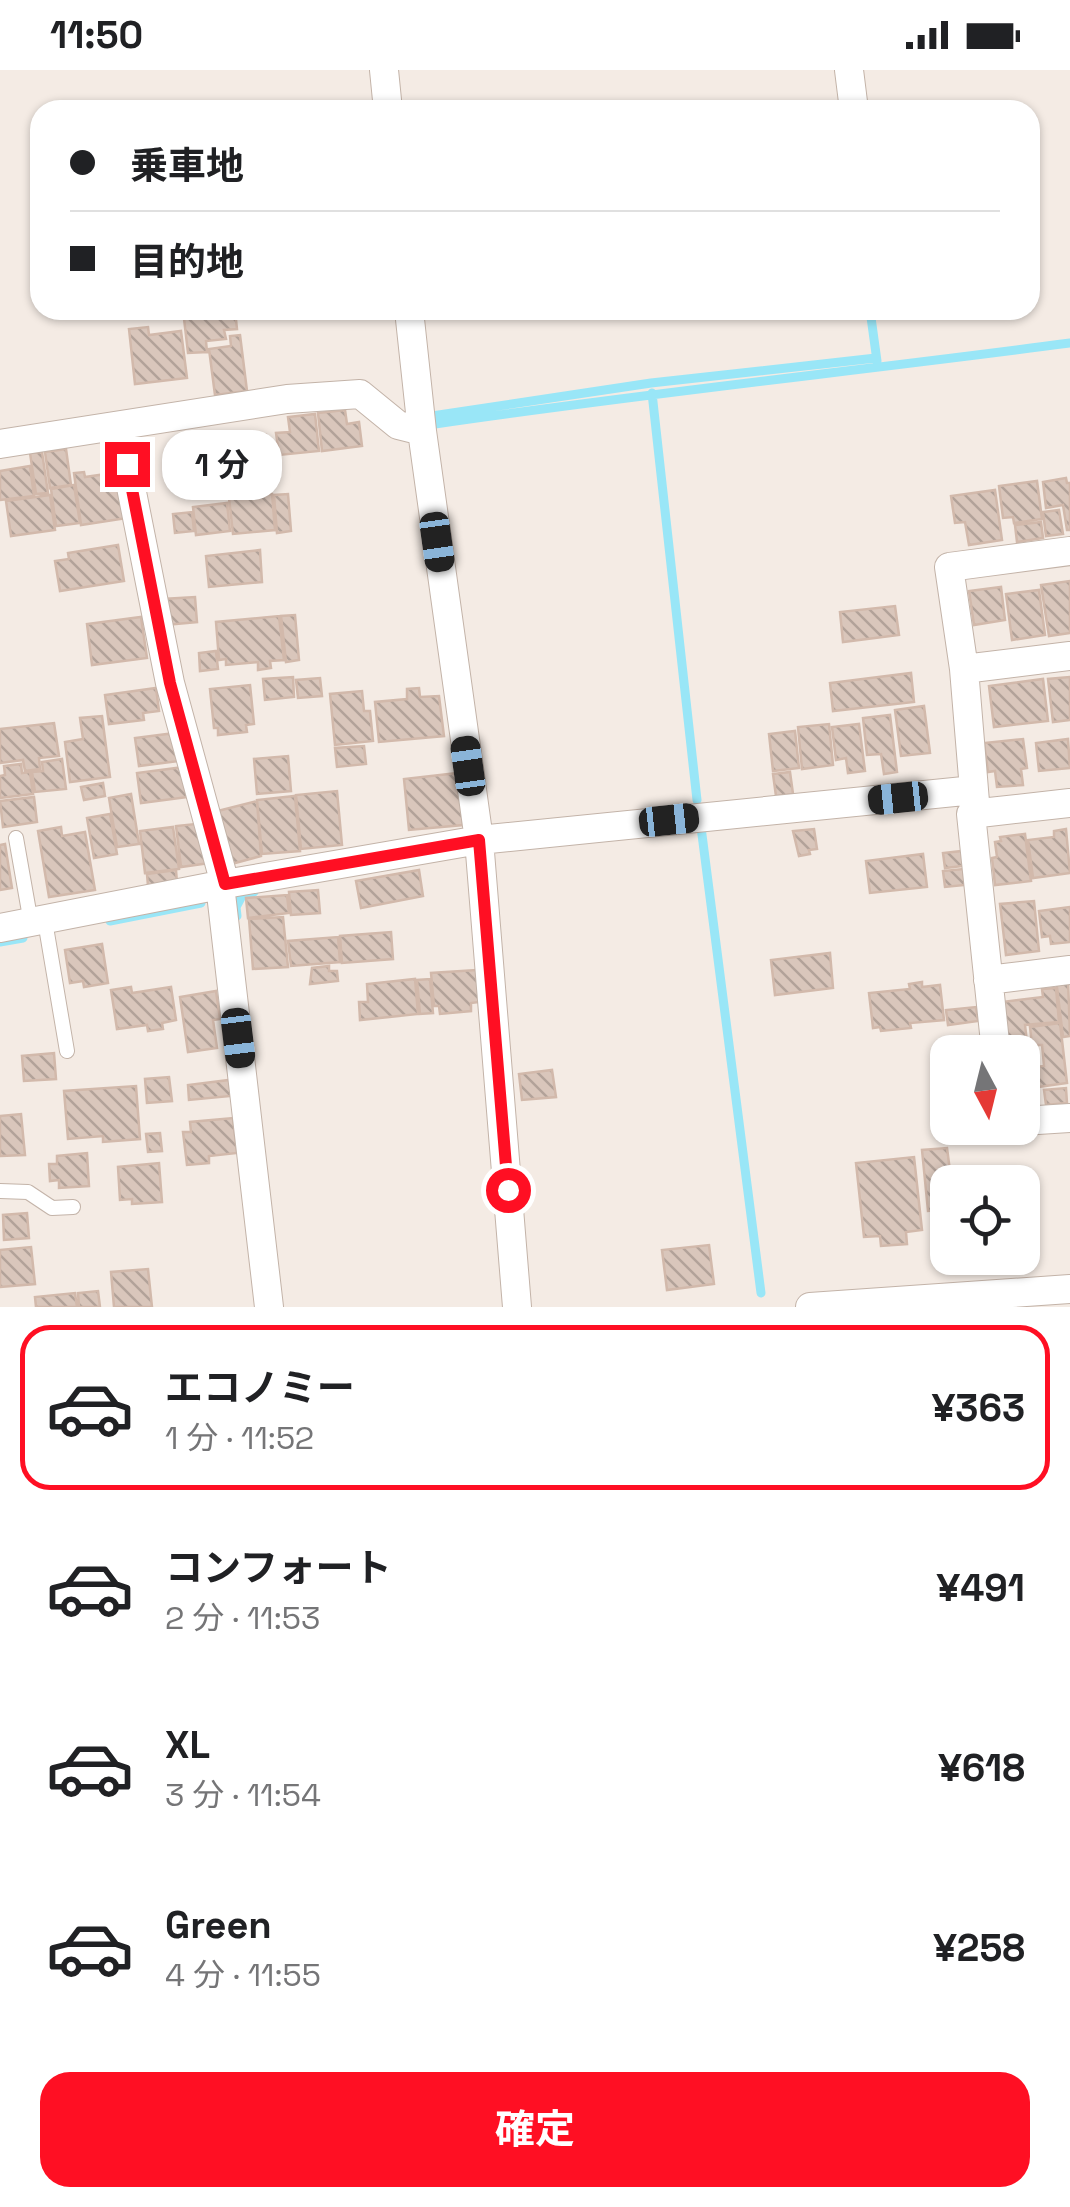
<!DOCTYPE html>
<html lang="ja">
<meta charset="utf-8">
<style>
:root{--surface:#fff;--page:#f6f6f6;--text:#202124;--muted:#757577;--line:#e0e0e0;--accent:#ff0f23}
body{margin:0;font-family:"Space Grotesk","Noto Sans JP",sans-serif;background:var(--page);color:var(--text);height:100vh;display:flex;flex-direction:column;font-size:38px;white-space:nowrap}
*{box-sizing:border-box;margin:0}
p{font-size:32px;color:var(--muted)}
.icon{flex:none;width:55px;height:55px;fill:none;stroke:currentColor;stroke-width:2;stroke-linecap:round;stroke-linejoin:round}
.map{position:relative;height:1237px;overflow:hidden}
.panel{display:flex;flex-direction:column;background:var(--surface);flex:1}
.panel>*{flex:none}
.banner{position:absolute;left:30px;top:30px;width:1010px;height:220px;border-radius:30px;box-shadow:0 2px 8px #0004;display:grid;align-content:center;height:220px;padding:0 40px;background:var(--surface)}
.needle{width:65px;rotate:173deg}
.buttons{position:absolute;left:930px;top:965px;display:grid;gap:20px}
.buttons a{display:grid;place-items:center;width:110px;height:110px;border-radius:20px;background:var(--surface);box-shadow:0 2px 8px #0004;font-size:50px}
.end{position:absolute;width:45px;height:45px;margin:-22px;border:12px solid #ff0f23;background:#fff;box-shadow:0 0 0 5px #fff}
.from{border-radius:50%}
.bubble{position:absolute;height:70px;border-radius:30px;background:var(--surface);box-shadow:0 2px 8px #0004;font-size:32px;font-weight:700;line-height:70px;text-align:center}
.car{position:absolute;width:30px;height:60px;margin:-30px -15px;border-radius:12px;box-shadow:0 0 8px 2px #0007;background:linear-gradient(#222 24%,#8ab4d8 0 40%,#222 0 76%,#8ab4d8 0 86%,#222 0)}
.banner b{display:flex;align-items:center;gap:35px;height:95px;font-size:38px}
.banner b+b{border-top:2px solid var(--line)}
.banner i{width:25px;height:25px;background:var(--text)}
ul{padding:18px 0 0;list-style:none}
li{display:flex;align-items:center;gap:30px;height:165px;margin:0 20px 15px;padding:0 20px;border:5px solid transparent;border-radius:30px}
li div{flex:1}
li b{display:block;font-size:38px}
li em{font-style:normal;font-weight:700}
li.on{border-color:var(--accent)}
li>.icon{width:90px;height:90px;stroke-width:1.5}
.primary-button{display:flex;gap:20px;margin-top:auto;padding:20px 40px}
.primary-button a{flex:1;height:115px;border-radius:30px;background:var(--accent);color:#fff;font-size:40px;font-weight:700;line-height:115px;text-align:center}
.status{display:flex;justify-content:space-between;align-items:center;height:70px;padding:0 50px;background:var(--surface);direction:ltr}
.status svg{height:28px;fill:currentColor}
.map>svg:first-child{display:block}
.lines{fill:none;stroke-linecap:round;stroke-linejoin:round}
.stream{stroke:#99e6f7;stroke-width:9}
.building{fill:url(#building-back-hatch);stroke:#d2b9ab;stroke-width:2.5}
.lane-casing{stroke:#c3b3a8;stroke-width:16}
.street-casing{stroke:#c3b3a8;stroke-width:30}
.lane{stroke:#fff;stroke-width:14}
.street{stroke:#fff;stroke-width:28}
.route{stroke:#ff0f23;stroke-width:12}
</style>
<div class="status"><b>11:50</b><svg viewBox="0 0 49 12"><path d="M0 12V9h3v3zM5 12V6h3v6zM10 12V3h3v9zM15 12V0h3v12zM26 1h20v11H26zM47 4h2v5h-2z"/></svg></div>
<div class="map">
<svg width="1070" height="1237" viewBox="0 0 1070 1237">
<defs>
<pattern id="building-back-hatch" width="6" height="6" patternUnits="userSpaceOnUse" patternTransform="scale(2.5)"><rect width="6" height="6" fill="#d9c6bb"/><path d="M-1 5l2 2M0 0l6 6M5-1l2 2" fill="none" stroke="#b2a299"/></pattern>
</defs>
<rect width="100%" height="100%" fill="#f4ebe4"/>
<g class="lines">
<path class="stream" d="M870,240l7,51
M652,323l45,407
M432,346l219,-33 225,-25
M435,354c211,-31 423,-53 635,-81
M694,758l7,-1 60,466
M237,846l-1,-9 7,-13 11,-2
M110,851l91,-18
M0,872l23,-4"/>
</g>
<path class="building" d="M183,240h52l2,19 -13,1 2,9 -20,2 1,11 -19,1z
M148,257l1,8 32,-4 6,47 -52,6 -6,-55z
M240,265l7,56 -32,4 -6,-46 22,-3 -1,-10z
M345,340l2,14 12,-2 3,24 -40,5 -4,-38z
M315,344l4,37 -40,4 -3,-22 14,-1 -2,-15z
M266,365l3,26 8,-1 2,18 -41,5 -5,-44z
M230,372l3,31h-4l1,11 -30,3 -4,-41z
M66,379l5,36 -21,3 -5,-36z
M42,382l6,41 -12,1 -6,-41z
M30,396l4,30 -34,4v-29z
M84,402l1,5 35,-5 7,46 -46,7 -7,-52z
M1066,408l1,5h3v47h-3l-4,-25 -17,3 -3,-26z
M1037,411l5,38 -28,4 -1,-6 -10,1 -4,-32z
M74,415l6,38 -24,3 -5,-37z
M995,420l7,50 -33,5 -4,-23 -10,1 -4,-27z
M272,424l3,36 -42,4 -4,-36z
M288,424l3,37 -14,2 -3,-38z
M50,425l5,35 -44,6 -5,-35z
M227,433l3,28 -34,4 -3,-28z
M1059,440l4,24 -17,2 -3,-24z
M192,442l2,19 -19,2 -2,-19z
M1041,452l2,16 -26,4 -2,-17z
M118,475l6,36 -64,10 -5,-30 14,-2 -1,-6z
M260,480l2,32 -53,5 -3,-31z
M1070,511v52l-21,3 -8,-51z
M1001,517l4,33 -31,5 -5,-34z
M1039,520l6,45 -33,5 -6,-46z
M195,527l2,25 -31,3 -3,-26z
M895,536l4,29 -56,7 -3,-30z
M295,545l4,45 -13,2 -5,-46z
M279,546l5,44 -14,1 1,7 -13,2v-8l-32,3v-6l-7,1 -3,-38z
M141,547l6,41 -55,7 -5,-41z
M216,581l2,18 -18,2 -1,-18z
M911,603l3,29 -81,9 -3,-28z
M293,607l1,20 -29,3 -2,-21z
M1070,607v43l-17,2 -5,-43z
M320,608l2,18 -24,2 -2,-18z
M1043,609l5,42 -54,6 -5,-41z
M250,615l4,39 -8,1 1,7 -29,3v-7h-4l-4,-39z
M156,618l3,23 -16,2 1,7 -35,4 -4,-29z
M419,618l1,9 19,-1 5,40 -65,6 -4,-40 32,-3v-10z
M362,621l2,20h6l3,30 -38,4 -5,-51z
M924,636l6,47 -29,3 -6,-46z
M890,645l7,57 -13,2 -3,-20 -14,1 -4,-37z
M102,646l8,61 -40,5 -5,-40 18,-3 -3,-21z
M54,653l5,33 -20,2 1,11 -15,2 -2,-11 -23,3v-34z
M829,654l4,41 -31,4 -4,-42z
M859,654l6,47 -17,2 -2,-15 -10,2 -4,-33z
M795,661l4,37 -26,3 -4,-37z
M175,663l4,28 -40,5 -4,-28z
M1023,669l4,29 -6,1 2,16 -26,2 -2,-16 -7,1 -4,-29z
M1068,669l2,29 -31,3 -3,-28z
M364,676l2,18 -29,3 -2,-19z
M288,686l3,35 -34,3 -3,-35z
M62,689l4,30 -31,3 -3,-20 11,-1 -1,-9z
M21,694l1,9 8,-1 3,22 -33,4v-22l5,-1 -1,-9z
M184,697l4,30 -47,6 -4,-30z
M790,702l3,22 -17,2 -3,-22z
M458,703l5,52 -54,5 -5,-51z
M103,713l2,13 -21,4 -3,-13z
M337,721l5,54 -41,4 -5,-54z
M131,724l8,50 -22,3 -8,-49z
M295,726l5,55 -38,3 -5,-54z
M34,727l3,25 -34,5 -3,-26z
M257,731l4,55 -33,9 -14,-53z
M110,744l7,40 -23,4 -7,-40z
M205,753l5,40 -29,4 -5,-41z
M61,757l1,9 23,-4 10,58 -46,7 -11,-66z
M173,757l6,42 -34,4 -5,-42z
M814,759l3,20 -8,1 1,4 -11,2 -6,-25z
M1066,759l4,44 -37,5 -5,-38 26,-3v-6z
M1025,764l6,47 -36,4 -3,-27 5,-1 -2,-15 6,-1 -1,-4z
M5,774l7,44 -12,2v-45z
M962,781l1,15 -18,2 -2,-15z
M923,784l4,33 -57,6 -4,-32z
M963,799l2,16 -20,2 -2,-16z
M176,800l1,13 -29,3 -1,-12z
M419,800l4,26 -62,12 -5,-27z
M318,820l2,23 -29,2 -2,-23z
M287,825l2,18 -41,5 -2,-20z
M1034,831l5,50 -33,4 -6,-51z
M1070,837v35l-19,2 -1,-8 -8,1 -3,-26z
M283,847l5,50 -35,2 -4,-50z
M391,862l2,27 -51,4 -2,-27z
M338,867l2,25 -49,4 -3,-25z
M102,874l6,39 -24,4 -1,-6 -13,2 -5,-33z
M830,883l3,35 -58,7 -4,-35z
M329,896v5h8l1,10 -28,3 2,-16z
M476,900l3,32 -8,1v8l-31,3 -1,-8h-5l-3,-33z
M1068,908l2,58 -7,1 -7,-58z
M415,909l3,35 -58,6 -1,-18h9l-1,-18z
M430,909l3,34 -13,1 -3,-34z
M922,912v5l18,-2 4,35 -34,3 1,5 -30,3 -1,-4 -7,1 -4,-35 41,-4 -1,-5z
M131,917l1,6 39,-6 5,33 -14,3 1,6 -15,2 -1,-6 -30,4 -6,-39z
M1056,918l3,34 -34,3 2,17 -21,3 -4,-43 41,-5 -1,-8z
M216,921l4,28 -7,1 4,28 -29,4 -8,-55z
M976,937l2,14 -30,4 -2,-15z
M1060,953l7,60 -36,5 -3,-20 16,-2 -2,-21h-10l-2,-18z
M54,983l2,26 -32,2 -2,-25z
M552,1000l4,27 -34,3 -3,-26z
M169,1007l3,24 -25,2 -2,-24z
M229,1010l2,16 -42,4 -1,-15z
M136,1016l4,53 -37,3v-6l-35,3 -4,-48z
M1066,1018l1,15 -21,2 -2,-15z
M21,1044l4,41 -25,1v-40z
M233,1048l4,35 -28,3v7l-22,2 -4,-33h8l-1,-10z
M160,1063l2,18 -14,1 -2,-18z
M947,1078l3,23 13,-2 1,9 12,-2 1,6h-29v37l-6,1 -1,-10 -13,1 -6,-61z
M87,1083l2,33 -30,2v-8l-9,1 -1,-17h8v-8z
M914,1087l8,73 -16,2 1,12 -26,2 -1,-10 -16,1 -8,-74z
M159,1093l3,39 -30,2v-5l-12,1 -2,-33z
M27,1143l2,25 -25,2 -1,-25z
M709,1175l5,39 -47,6 -5,-40z
M31,1177l4,37 -35,3v-37z
M148,1199l4,38h-38l-3,-35z
M98,1221l2,16h-21l-1,-14z
M75,1223l2,14h-41l-1,-10z"/>
<g class="lines">
<defs>
<path id="lane" d="M16,768l15,85
M45,851l22,130
M0,1121l28,1 24,16 21,-1"/>
<path id="street" d="M384,0l4,40
M849,0l5,40
M409,240l13,121 57,409 38,467
M119,357l51,256 55,201
M0,374l287,-45 73,-5 38,31 24,6
M964,599l106,-13
M976,744l-12,-145 -15,-102 121,-16
M220,815l49,422
M0,858l225,-44 254,-44 495,-50
M988,910l82,-10
M996,982l-25,-238 99,-11
M1022,1051l48,-3
M810,1237l260,-18"/>
</defs>
<use href="#lane" class="lane-casing"/>
<use href="#street" class="street-casing"/>
<use href="#lane" class="lane"/>
<use href="#street" class="street"/>
</g>
<g class="lines">
<path class="route" d="M127,394l43,219 55,201 254,-44 29,350"/>
</g>
</svg>
<div class="buttons">
<a><svg class="needle" viewBox="-14 -14 28 28"><path d="M0-13l5 13h-10z" fill="#e53935"/><path d="M0 13l5-13h-10z" fill="#757577"/></svg></a>
<a><svg class="icon" aria-label="locate" viewBox="0 0 24 24"><circle cx="12" cy="12" r="6"/><path d="M12 2v4M12 18v4M2 12h4M18 12h4"/></svg></a>
</div>
<i class="end from" style="left:508px;top:1120px"></i>
<i class="end" style="left:127px;top:394px"></i>
<div class="bubble" style="left:162px;top:360px;width:120px">1 分</div>
<i class="car" style="left:437px;top:472px;rotate:172deg"></i>
<i class="car" style="left:468px;top:696px;rotate:352deg"></i>
<i class="car" style="left:898px;top:728px;rotate:264deg"></i>
<i class="car" style="left:669px;top:750px;rotate:84deg"></i>
<i class="car" style="left:238px;top:968px;rotate:173deg"></i>
<div class="banner">
<b><i class="from"></i>乗車地</b>
<b><i></i>目的地</b>
</div>
</div>
<section class="panel">
<ul>
<li class="on"><svg class="icon" aria-label="car" viewBox="0 0 24 24"><path d="M5 17H2v-5l4-1 3-4h7l3 4 3 1v5h-3M9 17h6M6 11h13"/><circle cx="7" cy="17" r="2"/><circle cx="17" cy="17" r="2"/></svg><div><b>エコノミー</b><p>1 分 · 11:52</p></div><em>¥363</em></li>
<li><svg class="icon" aria-label="car" viewBox="0 0 24 24"><path d="M5 17H2v-5l4-1 3-4h7l3 4 3 1v5h-3M9 17h6M6 11h13"/><circle cx="7" cy="17" r="2"/><circle cx="17" cy="17" r="2"/></svg><div><b>コンフォート</b><p>2 分 · 11:53</p></div><em>¥491</em></li>
<li><svg class="icon" aria-label="car" viewBox="0 0 24 24"><path d="M5 17H2v-5l4-1 3-4h7l3 4 3 1v5h-3M9 17h6M6 11h13"/><circle cx="7" cy="17" r="2"/><circle cx="17" cy="17" r="2"/></svg><div><b>XL</b><p>3 分 · 11:54</p></div><em>¥618</em></li>
<li><svg class="icon" aria-label="car" viewBox="0 0 24 24"><path d="M5 17H2v-5l4-1 3-4h7l3 4 3 1v5h-3M9 17h6M6 11h13"/><circle cx="7" cy="17" r="2"/><circle cx="17" cy="17" r="2"/></svg><div><b>Green</b><p>4 分 · 11:55</p></div><em>¥258</em></li>
</ul>
<div class="primary-button"><a>確定</a></div>
</section>
